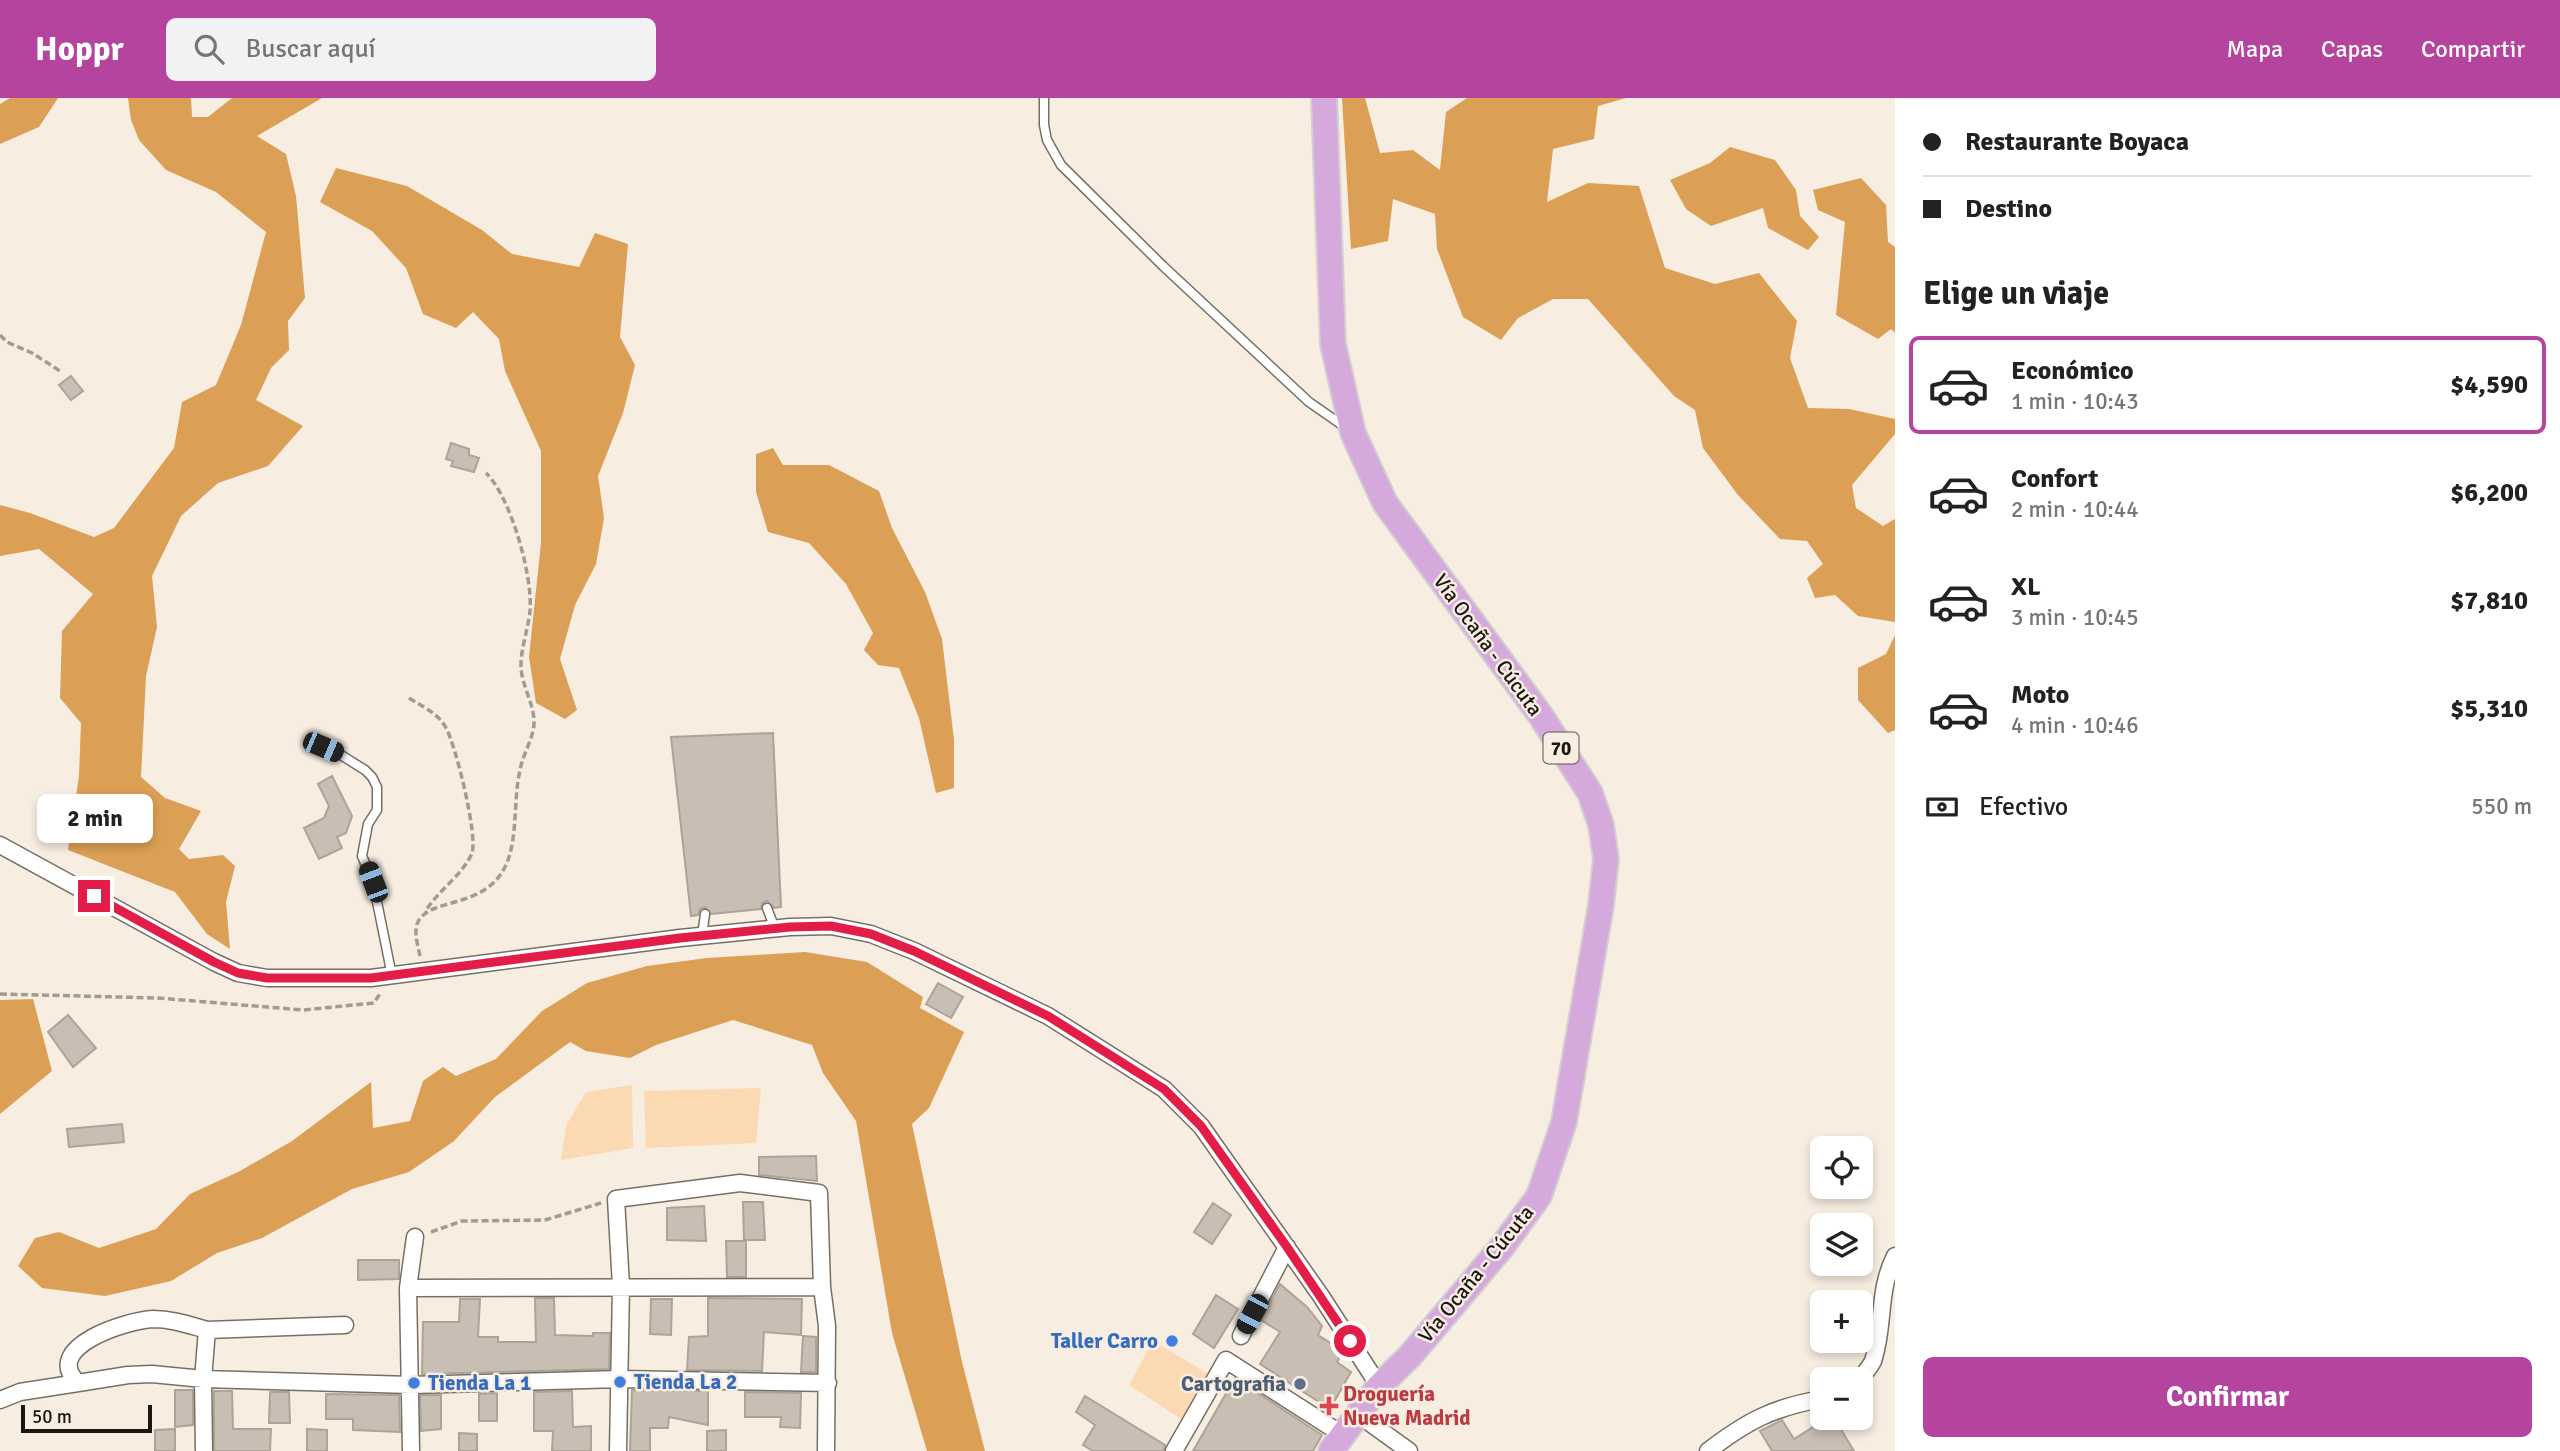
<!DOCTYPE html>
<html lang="es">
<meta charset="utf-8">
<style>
:root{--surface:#fff;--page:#f2f2f2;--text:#222;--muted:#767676;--line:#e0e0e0;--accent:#b5449f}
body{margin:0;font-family:Signika,sans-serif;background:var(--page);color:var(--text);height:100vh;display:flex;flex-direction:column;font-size:26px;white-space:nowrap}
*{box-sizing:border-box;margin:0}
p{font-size:23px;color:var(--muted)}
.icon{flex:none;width:38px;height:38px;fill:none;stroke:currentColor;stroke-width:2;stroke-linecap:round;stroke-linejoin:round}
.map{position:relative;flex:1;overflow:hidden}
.panel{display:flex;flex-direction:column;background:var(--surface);width:665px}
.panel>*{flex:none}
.hud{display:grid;align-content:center;height:154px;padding:0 28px;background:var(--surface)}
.controls{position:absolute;left:1810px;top:1038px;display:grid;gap:14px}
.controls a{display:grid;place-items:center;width:63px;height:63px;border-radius:10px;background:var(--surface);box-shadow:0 4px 10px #0003;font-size:35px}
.scale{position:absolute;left:21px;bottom:18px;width:131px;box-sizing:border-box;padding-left:7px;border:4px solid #1a1612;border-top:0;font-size:19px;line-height:24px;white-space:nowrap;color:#1a1612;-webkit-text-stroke:5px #f8ede1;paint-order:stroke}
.end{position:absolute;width:32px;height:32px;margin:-16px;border:9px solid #e11d48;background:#fff;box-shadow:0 0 0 4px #fff}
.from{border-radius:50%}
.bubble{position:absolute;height:49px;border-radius:10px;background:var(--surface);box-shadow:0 4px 10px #0003;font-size:23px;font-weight:700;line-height:49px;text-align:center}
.car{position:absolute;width:21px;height:42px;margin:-21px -10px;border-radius:9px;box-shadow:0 0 5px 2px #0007;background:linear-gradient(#222 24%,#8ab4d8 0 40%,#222 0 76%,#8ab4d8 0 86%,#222 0)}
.hud b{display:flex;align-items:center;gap:24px;height:66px;font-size:26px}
.hud b+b{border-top:2px solid var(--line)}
.hud i{width:18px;height:18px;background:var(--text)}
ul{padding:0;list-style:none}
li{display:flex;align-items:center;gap:21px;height:98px;margin:0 14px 10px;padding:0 14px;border:4px solid transparent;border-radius:10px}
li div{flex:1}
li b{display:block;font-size:26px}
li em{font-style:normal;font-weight:700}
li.current{border-color:var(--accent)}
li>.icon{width:63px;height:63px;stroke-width:1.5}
h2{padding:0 28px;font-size:32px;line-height:84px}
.pay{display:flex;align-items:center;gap:18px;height:77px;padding:0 28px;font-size:26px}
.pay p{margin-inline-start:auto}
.cta{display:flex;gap:14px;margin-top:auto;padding:14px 28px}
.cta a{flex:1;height:80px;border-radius:10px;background:var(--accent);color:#fff;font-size:28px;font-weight:700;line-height:80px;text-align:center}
header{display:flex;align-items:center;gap:42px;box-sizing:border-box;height:98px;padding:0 35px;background:var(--accent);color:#fff}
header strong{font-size:33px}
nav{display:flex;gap:38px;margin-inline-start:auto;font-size:24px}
.search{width:490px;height:63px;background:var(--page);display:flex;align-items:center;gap:18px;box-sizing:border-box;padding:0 24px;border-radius:10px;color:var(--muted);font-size:26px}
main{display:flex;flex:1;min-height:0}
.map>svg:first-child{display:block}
.green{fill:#fbd9b3}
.forest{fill:#db9f55}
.building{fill:#c9beb3;stroke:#ada397;stroke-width:2}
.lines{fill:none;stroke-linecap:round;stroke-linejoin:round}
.service-casing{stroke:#786f64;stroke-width:11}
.minor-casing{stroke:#786f64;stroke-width:19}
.primary-casing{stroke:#d1d0d0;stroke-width:28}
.path{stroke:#a39b92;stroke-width:3.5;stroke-dasharray:7 3.5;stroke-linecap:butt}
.service{stroke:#fff;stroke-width:8}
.minor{stroke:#fff;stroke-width:16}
.primary{stroke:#d6a9dd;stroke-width:24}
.route{stroke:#e11d48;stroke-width:9}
.shop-dot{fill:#3f7fe0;stroke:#f8ede1;stroke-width:2.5}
.service-dot{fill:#5c6f8a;stroke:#f8ede1;stroke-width:2.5}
.health-dot{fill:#e0444e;stroke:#f8ede1;stroke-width:2.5}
.labels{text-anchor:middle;stroke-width:5;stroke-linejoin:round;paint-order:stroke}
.shield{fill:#f8ede1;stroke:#5d5650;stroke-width:2}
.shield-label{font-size:19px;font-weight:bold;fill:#1a1612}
.street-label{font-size:21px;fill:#1a1612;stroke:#f8ede1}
.shop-label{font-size:21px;font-weight:bold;fill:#366cbe;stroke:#f8ede1;text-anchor:start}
.service-label{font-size:21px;font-weight:bold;fill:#4e5e75;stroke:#f8ede1;text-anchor:end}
.health-label{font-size:21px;font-weight:bold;fill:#be3a42;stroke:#f8ede1;text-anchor:start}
</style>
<header>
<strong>Hoppr</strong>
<div class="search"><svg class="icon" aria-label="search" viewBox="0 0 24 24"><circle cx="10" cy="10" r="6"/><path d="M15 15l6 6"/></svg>Buscar aquí</div>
<nav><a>Mapa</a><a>Capas</a><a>Compartir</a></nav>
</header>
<main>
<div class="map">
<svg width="1895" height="1353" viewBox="0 0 1895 1353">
<rect width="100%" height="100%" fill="#f8ede1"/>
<path class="green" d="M632,987l1,63 -72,12 5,-34 20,-34z
M761,990l-5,55 -110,5 -2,-57z
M1153,1243l54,32 -26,46 -52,-34z"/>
<path class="forest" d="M10,0h48l-19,29 -39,17v-40z
M128,0h63l1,19h16l24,-19h90l-65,38 29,18 10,42 9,102 -17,23 1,29 -18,18 -15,32 47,26 -35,40 -50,17 -37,33 -29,60 5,51 -11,49 -5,101 24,21 36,13 -22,38 10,10 34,-4 12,11 -9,36 4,47 -23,-15 -32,-42 -107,-42 11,-74 2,-53 -21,-25 2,-67 31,-37 -54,-45 -39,7v-51l30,8 64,24 20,-9 60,-80 8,-46 34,-17 25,-60 25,-93 -50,-40 -50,-22 -27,-30 -8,-20z
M1342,0h23l15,55 33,-3 27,20 6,-58 21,-14h159l-28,8 -4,33 -41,10 -6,53 41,-19 51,3 26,82 50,16 44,-11 38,48 -7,37 18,50 41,1 46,10v15l-43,51 4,23 27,18 12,-7v103l-37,-6 -23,-21 -20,3 -8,-20 16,-14 -16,-23 -27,-2 -42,-44 -35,-47 -8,-38 -21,-14 -86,-97h-35l-35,19 -17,22 -38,-23 -26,-68 -2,-35 -42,-15 -5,42 -37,8z
M1730,49l45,13 21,30 4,26 19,21 -11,13 -40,-22 -5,-20 -52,18 -25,-17 -16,-29 40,-17z
M336,70l71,18 75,44 30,24 67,13 16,-34 33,11 -8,93 15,28 -12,48 -25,63 6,42 -8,46 -21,41 -15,54 17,51 -12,9 -29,-16 -7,-46 12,-114v-92l-36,-80 -6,-32 -26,-27 -17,16 -33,-14 -17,-46 -34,-37 -52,-29z
M1861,80l25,27 2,37 7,5v86l-4,-4 -13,10 -42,-24 9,-93 -27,-12 -5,-20z
M773,350l10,17h46l50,26 13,37 33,64 17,47 12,101v48l-18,5 -17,-75 -20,-50 -21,-3 -14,-15 9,-17 -27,-49 -37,-41 -41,-11 -12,-40v-38z
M1895,537v95l-7,3 -30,-33v-32l28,-14z
M805,854l62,10 56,35 -3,11 44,24 -35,76 -17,16 50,238 23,89h-58l-35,-118 -36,-212 -33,-48 -11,-28 -79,-25 -77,25 -26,13 -44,-7 -16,-9 -75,55 -41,44 -45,31 -57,17 -90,49 -45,15 -46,28 -66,15 -63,-8 -24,-22 17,-28 24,-6 40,16 57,-19 34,-35 50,-23 52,-30 79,-59 2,46 37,-7 13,-40 20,-14 13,9 40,-17 46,-48 45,-28 60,-17 60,-8z
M33,901l19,72 -52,43v-114z"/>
<path class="building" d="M71,278l12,15 -12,9 -12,-15z
M451,345l18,6v6l10,3 -5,14 -23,-6 2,-5 -7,-2z
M773,635l8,174 -7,1 -7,-7 -5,2 -1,6 -50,5 -6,-7 -5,2 -2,6 -7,1 -20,-179z
M332,678l20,40 -6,17 -9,4 5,11 -23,11 -15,-31 20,-10 5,-12 -11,-22z
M938,885l25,14 -12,21 -25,-14z
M68,917l28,33 -23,19 -25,-35z
M122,1026l2,18 -55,5 -2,-18z
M816,1058l1,25 -58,-6v-18z
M743,1104h20l2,38h-21z
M1213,1105l18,12 -19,29 -18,-12z
M704,1108l2,35 -39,-1v-32z
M726,1143h20v36h-19z
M358,1162h41v19l-41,1z
M1280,1186l27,23 15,19 -4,9 25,16 -6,11 14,10 -21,37 -70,-45 20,-32 -19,-12z
M1216,1197l22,14 -24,39 -21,-14z
M535,1200h19l1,37 38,1v-3h17l-1,36 -187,5 1,-52h36l1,-23h20l-2,38h20v5h38z
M708,1200l94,1 -1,36 -37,-3 -2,39 -75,-1 2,-33 19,-1z
M651,1201h21l-1,36 -21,-1z
M803,1238l13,1v35h-15z
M1235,1280l87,57 -9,16h-120z
M175,1292h18v35l-18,2z
M632,1292l76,1v34l-39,-8 -1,11h-18v23h-20z
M214,1293h18l1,38h38l-1,22h-56z
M572,1293l1,36 18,-1v25h-39l1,-20h-19v-39z
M270,1294h19l1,31h-21z
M745,1294l56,1 -1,35 -20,-1 1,-10h-36z
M497,1295v28h-18v-27z
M326,1296l73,1 1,37 -47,-2v-11h-27z
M420,1297h21v34l-20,2z
M1085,1298l80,49 -1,6h-71l-10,-6 12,-20 -19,-13z
M1827,1320h7l20,33h-82l-12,-20 22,-11 12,19z
M175,1331v22h-20v-21z
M307,1331l20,1v21h-20z
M726,1332v21h-19v-20z
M459,1335l18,1v17h-18z"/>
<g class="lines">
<defs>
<path id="service" d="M1044,0v27l3,15 14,25 102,101 146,136 36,25
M323,649l18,8 24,15 7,7 5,10v23l-9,14 -6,32 11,26 19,94
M767,810l8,21
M702,838l3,-22"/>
<path id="minor" d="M0,747l214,117 24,11 29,5h104l309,-40 110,-11 41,-1 40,8 43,17 134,65 116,73 37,37 120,170 58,90
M408,1190l414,-1
M207,1232c-18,-5 -35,-11 -54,-11 -25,1 -113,28 -75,64l50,-8 24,-1 51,5 208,6 209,-6 208,4
M1241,1238l46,-89
M1860,1281c5,-6 10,-12 13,-18 12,-36 4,-69 22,-105
M0,1302l20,-8 58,-9
M1359,1317l50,36
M204,1353l-1,-72 4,-49 138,-5
M411,1353l-3,-163 7,-51
M618,1353l3,-165 -5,-87 124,-16 79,10 3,94 5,39 -1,125
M1174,1353l52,-91 117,75
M1708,1353c39,-30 66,-44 114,-52"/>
<path id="primary" d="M1324,0l9,246 20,89 32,70 156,213 49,77 11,32 5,34 -5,46 -37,217 -25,74 -38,52 -91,108 -31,30 -48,65"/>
</defs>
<use href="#service" class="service-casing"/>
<use href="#minor" class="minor-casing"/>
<use href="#primary" class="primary-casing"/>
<path class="path" d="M0,237l7,7 25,11 28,18
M409,600c14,9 29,15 37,30 10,18 32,108 26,125 -9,22 -34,37 -47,59
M420,858c-2,-10 -6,-22 -3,-32 11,-29 72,-12 91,-64 10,-28 5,-64 13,-94 3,-14 14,-31 13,-46 -1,-17 -11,-33 -13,-51 -1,-18 7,-39 9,-58 3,-34 -19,-114 -44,-138
M0,896l158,4 145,12 71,-7 7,-11
M431,1134l31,-11 83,-1 56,-17"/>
<use href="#service" class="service"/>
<use href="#minor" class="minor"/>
<use href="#primary" class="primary"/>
</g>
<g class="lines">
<path class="route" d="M94,798l120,66 24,11 29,5h104l309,-40 110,-11 41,-1 40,8 43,17 134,65 116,73 37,37 86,121 63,94"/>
</g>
<g class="shop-dot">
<circle cx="1172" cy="1243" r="7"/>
<circle cx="620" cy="1284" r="7"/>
<circle cx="414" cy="1285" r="7"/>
</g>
<circle class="service-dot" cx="1300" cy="1286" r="7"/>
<path class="health-dot" d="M1325.5 1297.5h7v7h7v7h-7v7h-7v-7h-7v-7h7z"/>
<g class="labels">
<rect class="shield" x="1543.5" y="634.5" width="35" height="31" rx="5"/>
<g class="shield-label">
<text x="1561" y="657">70</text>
</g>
<g class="street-label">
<text transform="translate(1488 547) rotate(54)" y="7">Vía Ocaña - Cúcuta</text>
<text transform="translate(1476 1176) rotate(-51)" y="7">Vía Ocaña - Cúcuta</text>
</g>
<g class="shop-label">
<text x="1158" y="1250" text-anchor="end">Taller Carro</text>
<text x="634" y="1291">Tienda La 2</text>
<text x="428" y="1292">Tienda La 1</text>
</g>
<g class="service-label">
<text x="1286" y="1293">Cartografia</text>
</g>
<g class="health-label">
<text x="1343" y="1303">Droguería<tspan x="1343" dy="24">Nueva Madrid</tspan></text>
</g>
</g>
</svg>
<div class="controls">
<a><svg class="icon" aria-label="locate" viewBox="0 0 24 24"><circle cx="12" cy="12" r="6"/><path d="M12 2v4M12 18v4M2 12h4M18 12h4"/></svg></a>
<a><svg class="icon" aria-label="layers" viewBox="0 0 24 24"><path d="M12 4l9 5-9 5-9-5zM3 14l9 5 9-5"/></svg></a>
<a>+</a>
<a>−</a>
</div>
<div class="scale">50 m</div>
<i class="end from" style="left:1350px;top:1243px"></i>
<i class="end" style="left:94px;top:798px"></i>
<div class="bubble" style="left:37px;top:696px;width:116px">2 min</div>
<i class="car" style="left:323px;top:649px;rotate:113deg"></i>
<i class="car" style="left:373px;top:784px;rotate:339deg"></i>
<i class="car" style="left:1252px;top:1216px;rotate:208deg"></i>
</div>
<section class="panel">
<div class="hud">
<b><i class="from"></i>Restaurante Boyaca</b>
<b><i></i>Destino</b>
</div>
<h2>Elige un viaje</h2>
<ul>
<li class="current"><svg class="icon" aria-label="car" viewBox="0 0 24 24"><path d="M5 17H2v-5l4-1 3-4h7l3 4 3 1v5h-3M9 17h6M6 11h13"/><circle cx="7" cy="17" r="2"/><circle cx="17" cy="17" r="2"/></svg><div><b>Económico</b><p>1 min · 10:43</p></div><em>$4,590</em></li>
<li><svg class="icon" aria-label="car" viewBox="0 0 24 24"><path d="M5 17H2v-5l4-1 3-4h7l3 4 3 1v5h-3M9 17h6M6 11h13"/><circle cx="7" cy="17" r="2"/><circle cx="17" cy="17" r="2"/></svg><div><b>Confort</b><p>2 min · 10:44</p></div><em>$6,200</em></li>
<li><svg class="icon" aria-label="car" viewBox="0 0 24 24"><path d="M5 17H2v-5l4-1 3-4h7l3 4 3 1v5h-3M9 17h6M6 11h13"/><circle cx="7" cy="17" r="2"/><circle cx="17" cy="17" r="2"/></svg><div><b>XL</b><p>3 min · 10:45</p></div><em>$7,810</em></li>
<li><svg class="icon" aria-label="car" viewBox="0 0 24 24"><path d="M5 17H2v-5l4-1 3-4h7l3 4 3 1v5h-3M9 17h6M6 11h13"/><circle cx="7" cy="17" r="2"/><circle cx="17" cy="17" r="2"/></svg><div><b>Moto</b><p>4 min · 10:46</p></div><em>$5,310</em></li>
</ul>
<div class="pay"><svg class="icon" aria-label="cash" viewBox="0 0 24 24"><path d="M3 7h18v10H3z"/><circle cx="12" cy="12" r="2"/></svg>Efectivo<p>550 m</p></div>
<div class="cta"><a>Confirmar</a></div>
</section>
</main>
